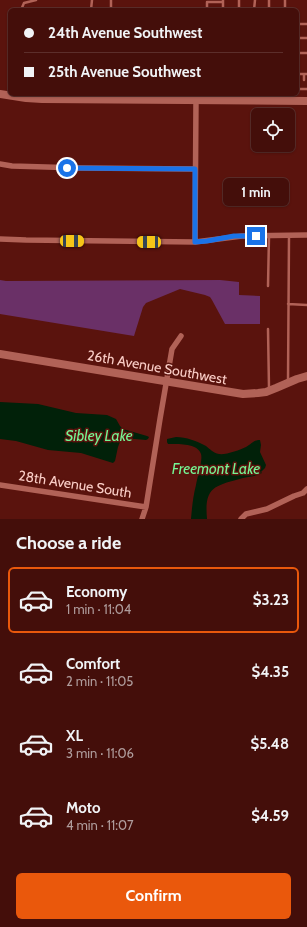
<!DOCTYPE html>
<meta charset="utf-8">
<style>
:root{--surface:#440e0a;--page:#4b1713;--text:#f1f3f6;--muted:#af9c9c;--line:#5c2e2b;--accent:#ea580c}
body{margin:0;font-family:Cabin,sans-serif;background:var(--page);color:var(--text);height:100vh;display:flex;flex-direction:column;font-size:15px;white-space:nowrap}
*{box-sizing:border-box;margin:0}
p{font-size:13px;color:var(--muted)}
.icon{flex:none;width:22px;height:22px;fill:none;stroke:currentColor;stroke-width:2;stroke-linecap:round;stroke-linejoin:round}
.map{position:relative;height:519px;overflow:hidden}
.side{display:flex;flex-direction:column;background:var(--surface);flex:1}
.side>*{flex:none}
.banner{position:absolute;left:8px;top:8px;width:291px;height:88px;border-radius:6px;box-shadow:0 1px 3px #0004,0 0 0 1px var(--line);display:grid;align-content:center;height:88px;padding:0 16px;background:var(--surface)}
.fabs{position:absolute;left:251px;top:108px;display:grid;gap:8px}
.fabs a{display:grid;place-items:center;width:44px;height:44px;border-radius:6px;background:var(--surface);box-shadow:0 1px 3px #0004,0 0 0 1px var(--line);font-size:20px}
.end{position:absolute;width:18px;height:18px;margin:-9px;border:5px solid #1a73e8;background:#fff;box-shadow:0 0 0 2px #fff}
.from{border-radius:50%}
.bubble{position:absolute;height:28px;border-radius:6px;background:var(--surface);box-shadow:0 1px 3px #0004,0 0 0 1px var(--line);font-size:13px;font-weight:700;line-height:28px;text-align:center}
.car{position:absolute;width:12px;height:24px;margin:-12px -6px;border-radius:5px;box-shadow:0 0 3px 1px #0007;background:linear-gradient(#f5c518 24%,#345 0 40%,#f5c518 0 76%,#345 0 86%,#f5c518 0)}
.banner b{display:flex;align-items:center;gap:14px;height:38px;font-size:15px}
.banner b+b{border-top:1px solid var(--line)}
.banner i{width:10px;height:10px;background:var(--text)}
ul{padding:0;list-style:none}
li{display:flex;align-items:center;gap:12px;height:66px;margin:0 8px 6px;padding:0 8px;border:2px solid transparent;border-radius:6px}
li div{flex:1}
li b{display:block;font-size:15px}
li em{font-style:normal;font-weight:700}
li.selected{border-color:var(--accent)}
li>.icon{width:36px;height:36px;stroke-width:1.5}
h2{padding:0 16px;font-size:18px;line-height:48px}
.action{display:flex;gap:8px;margin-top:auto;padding:8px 16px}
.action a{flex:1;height:46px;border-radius:6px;background:var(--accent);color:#fff;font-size:16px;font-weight:700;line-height:46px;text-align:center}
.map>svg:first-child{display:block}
.green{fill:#6a3067}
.water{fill:#012109}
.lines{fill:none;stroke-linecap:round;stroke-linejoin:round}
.lane{stroke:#b16257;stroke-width:2.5}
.street{stroke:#b16257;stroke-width:5.5}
.secondary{stroke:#b16257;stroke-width:8}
.route{stroke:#1a73e8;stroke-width:5}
.labels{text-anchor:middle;stroke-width:3;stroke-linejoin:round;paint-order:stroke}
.street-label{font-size:14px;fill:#facdc6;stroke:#5a130d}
.water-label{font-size:15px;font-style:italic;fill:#75f694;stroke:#5a130d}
</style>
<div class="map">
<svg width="307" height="519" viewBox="0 0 307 519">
<rect width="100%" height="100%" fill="#5a130d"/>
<path class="green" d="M0,280l6,1 214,-1 19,2v13l21,1v28h-35l-13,-24 -2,-3 -5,-2 -25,-6 -34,14 -3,4 -9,29 -134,-22z"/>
<path class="water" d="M0,402l38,2 38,9 31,2 9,4 4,7 3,3 24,7 2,1 -1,2 -2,1 -22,-2 -3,1 -3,8 -3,14 -2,2 -32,-10 -33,-3 -32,-9 -16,-2z
M176,437c10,0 21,4 30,9 4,3 7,7 13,8 7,1 21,-4 27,-7 6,-3 7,-7 14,-7l1,5 -1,7 6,13 -1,3 -4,4 1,1c-8,4 -11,3 -19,5 -28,8 -39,8 -36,41h-16c1,-11 2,-23 5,-34 1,-7 7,-25 5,-31 -3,-11 -24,-10 -33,-10l-1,-2v-3z"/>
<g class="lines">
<path class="lane" d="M21,10l3,-7 12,-3
M91,10l1,-10
M111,10v-10
M207,10v-8h16
M223,10v-10
M239,10v-10
M254,10l1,-10
M269,10v-10
M285,10v-10
M297,24h10
M297,38h10
M10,43v12
M297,53h10
M297,74h10
M298,80v-6
M304,80v-6
M297,89h10
M275,100v-6
M268,286l1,-50
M288,304l19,1
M268,329l1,59
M288,382l1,-146"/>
<path class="street" d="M0,164l12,2 68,2 115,1
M0,239l26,1 169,2 47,-6 65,-1
M195,242l1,-142
M0,485l146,22
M142,519l4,-12 14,-88 12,-70 9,-13
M241,519l5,-5 21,-5 27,-13 9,-3 4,-4"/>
<path class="secondary" d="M0,94l26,4 16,1 265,2
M0,354l243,40 15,-1 8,-1 10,-4 21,-9 10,-3"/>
</g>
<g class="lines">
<path class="route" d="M67,168l128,1v73l12,-1 27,-5h22"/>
</g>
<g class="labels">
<g class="street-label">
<text transform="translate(157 367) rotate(10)" y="5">26th Avenue Southwest</text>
<text transform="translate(75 484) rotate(9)" y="5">28th Avenue South</text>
</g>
<g class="water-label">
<text x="99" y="441">Sibley Lake</text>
<text x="216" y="474">Freemont Lake</text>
</g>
</g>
</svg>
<div class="fabs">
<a><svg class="icon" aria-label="locate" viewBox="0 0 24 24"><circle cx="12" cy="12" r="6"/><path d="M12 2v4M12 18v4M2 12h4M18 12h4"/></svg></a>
</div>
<i class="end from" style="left:67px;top:168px"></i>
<i class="end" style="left:256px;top:236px"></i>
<div class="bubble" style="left:223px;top:178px;width:66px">1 min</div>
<i class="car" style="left:72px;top:241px;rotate:91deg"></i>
<i class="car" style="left:149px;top:242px;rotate:271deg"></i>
<div class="banner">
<b><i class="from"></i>24th Avenue Southwest</b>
<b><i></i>25th Avenue Southwest</b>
</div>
</div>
<section class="side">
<h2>Choose a ride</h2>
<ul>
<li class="selected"><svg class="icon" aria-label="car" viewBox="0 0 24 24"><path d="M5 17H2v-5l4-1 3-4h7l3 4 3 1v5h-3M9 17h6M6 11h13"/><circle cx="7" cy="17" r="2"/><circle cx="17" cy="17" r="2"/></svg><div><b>Economy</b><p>1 min · 11:04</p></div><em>$3.23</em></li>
<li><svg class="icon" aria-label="car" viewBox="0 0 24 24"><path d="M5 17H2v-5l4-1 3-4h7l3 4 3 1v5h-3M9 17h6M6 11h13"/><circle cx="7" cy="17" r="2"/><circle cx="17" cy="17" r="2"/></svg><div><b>Comfort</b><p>2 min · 11:05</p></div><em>$4.35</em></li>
<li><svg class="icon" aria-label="car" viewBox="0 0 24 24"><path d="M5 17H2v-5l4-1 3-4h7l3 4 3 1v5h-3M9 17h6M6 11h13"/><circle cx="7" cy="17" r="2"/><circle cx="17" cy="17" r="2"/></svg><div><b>XL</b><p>3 min · 11:06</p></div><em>$5.48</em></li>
<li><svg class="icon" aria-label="car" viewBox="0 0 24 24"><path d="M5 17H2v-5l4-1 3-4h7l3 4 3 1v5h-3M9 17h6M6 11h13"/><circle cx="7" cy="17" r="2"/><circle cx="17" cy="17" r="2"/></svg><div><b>Moto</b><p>4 min · 11:07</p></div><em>$4.59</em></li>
</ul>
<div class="action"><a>Confirm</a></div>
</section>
